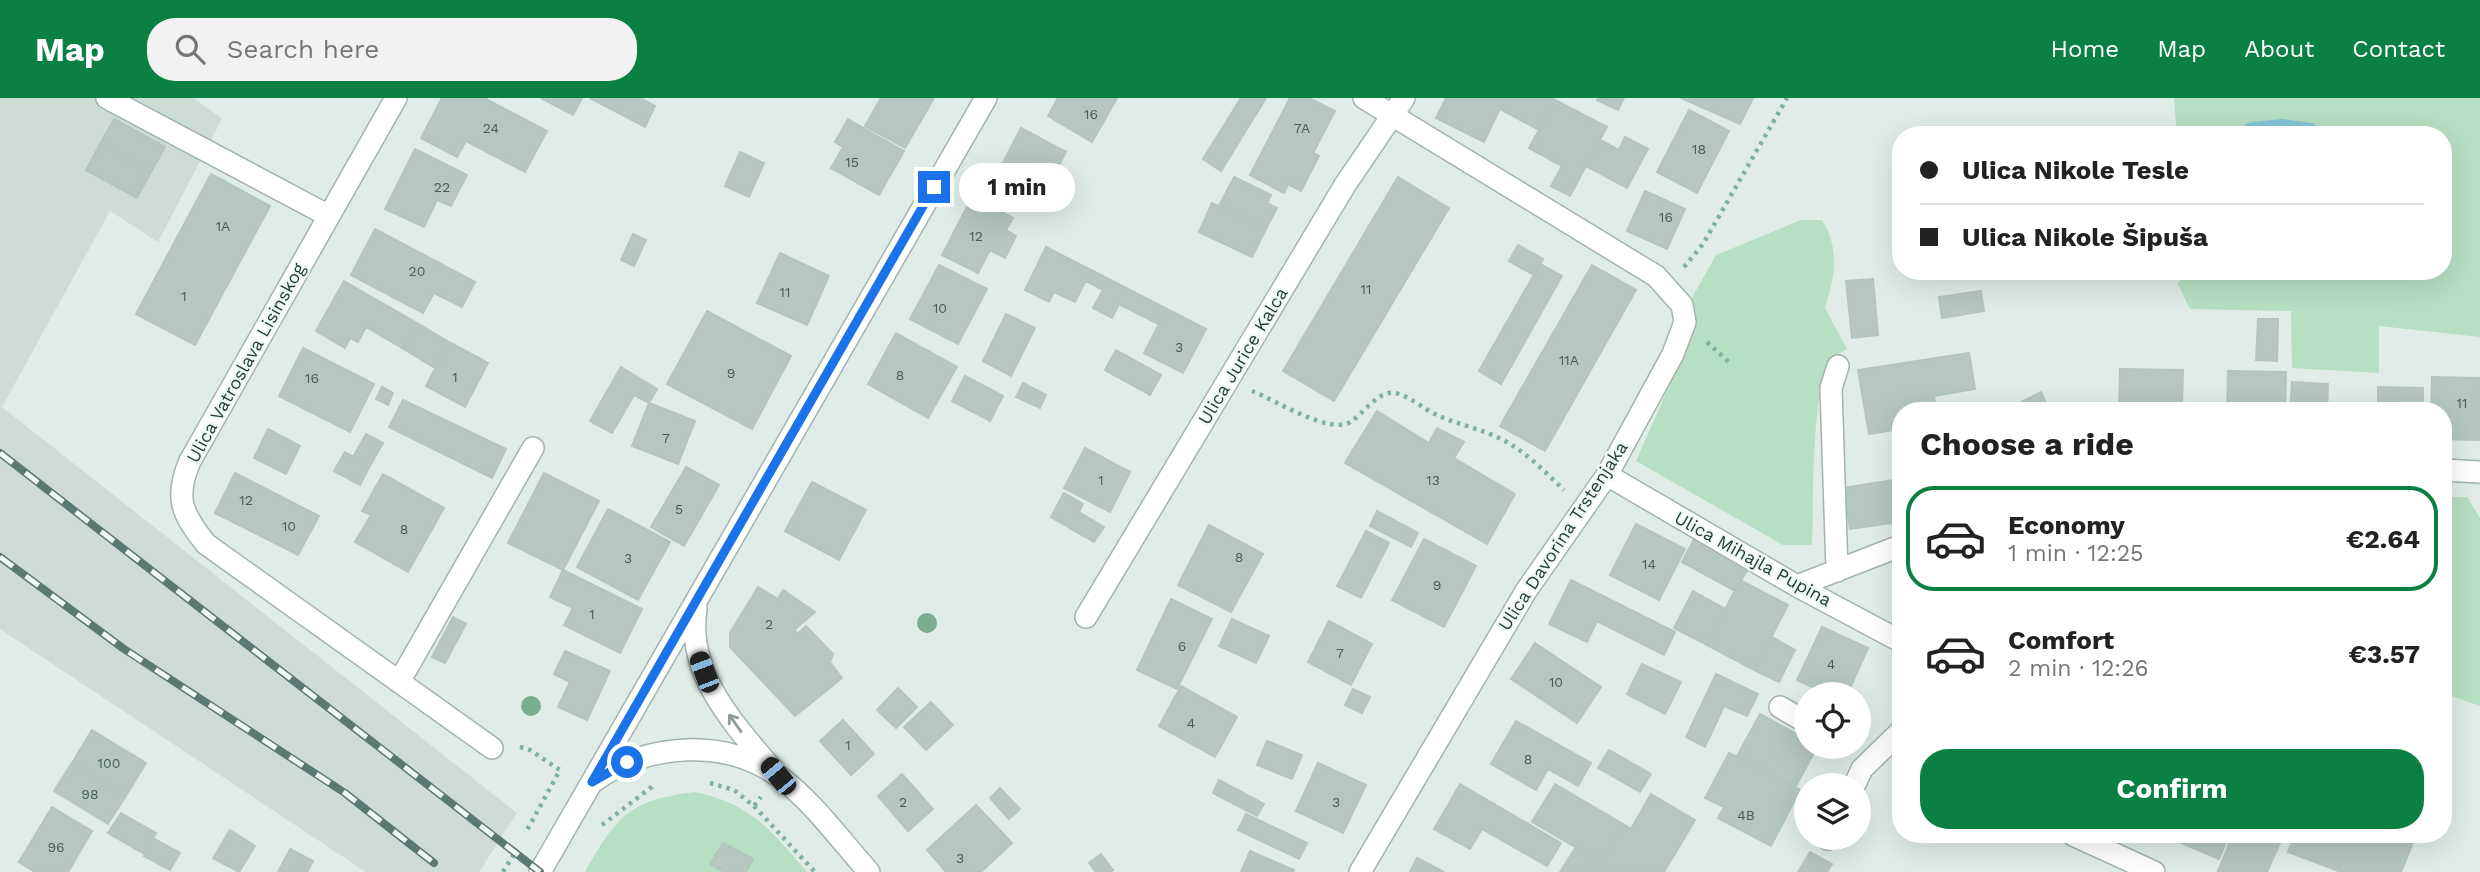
<!DOCTYPE html>
<meta charset="utf-8">
<style>
:root{--surface:#fff;--page:#f2f2f2;--text:#222;--muted:#767676;--line:#e0e0e0;--accent:#0b8043}
body{margin:0;font-family:"Work Sans",sans-serif;background:var(--page);color:var(--text);height:100vh;display:flex;flex-direction:column;font-size:26px;white-space:nowrap}
*{box-sizing:border-box;margin:0}
p{font-size:23px;color:var(--muted)}
.icon{flex:none;width:38px;height:38px;fill:none;stroke:currentColor;stroke-width:2;stroke-linecap:round;stroke-linejoin:round}
.map{position:relative;flex:1;overflow:hidden}
.sheet{position:absolute;left:1892px;top:304px;width:560px;height:441px;display:flex;flex-direction:column;background:var(--surface);border-radius:28px;box-shadow:0 7px 28px #0002}
.sheet>*{flex:none}
.guide{position:absolute;left:1892px;top:28px;width:560px;height:154px;border-radius:28px;box-shadow:0 7px 28px #0002;display:grid;align-content:center;height:154px;padding:0 28px;background:var(--surface)}
.tools{position:absolute;left:1794px;top:584px;display:grid;gap:14px}
.tools a{display:grid;place-items:center;width:77px;height:77px;border-radius:50%;background:var(--surface);box-shadow:0 7px 28px #0002;font-size:35px}
.end{position:absolute;width:32px;height:32px;margin:-16px;border:9px solid #1a73e8;background:#fff;box-shadow:0 0 0 4px #fff}
.from{border-radius:50%}
.bubble{position:absolute;height:49px;border-radius:24px;background:var(--surface);box-shadow:0 7px 28px #0002;font-size:23px;font-weight:700;line-height:49px;text-align:center}
.car{position:absolute;width:21px;height:42px;margin:-21px -10px;border-radius:9px;box-shadow:0 0 5px 2px #0007;background:linear-gradient(#222 24%,#8ab4d8 0 40%,#222 0 76%,#8ab4d8 0 86%,#222 0)}
.guide b{display:flex;align-items:center;gap:24px;height:66px;font-size:26px}
.guide b+b{border-top:2px solid var(--line)}
.guide i{width:18px;height:18px;background:var(--text)}
ul{padding:0;list-style:none}
li{display:flex;align-items:center;gap:21px;height:105px;margin:0 14px 10px;padding:0 14px;border:4px solid transparent;border-radius:28px}
li div{flex:1}
li b{display:block;font-size:26px}
li em{font-style:normal;font-weight:700}
li.active{border-color:var(--accent)}
li>.icon{width:63px;height:63px;stroke-width:1.5}
h2{padding:0 28px;font-size:32px;line-height:84px}
.primary-button{display:flex;gap:14px;margin-top:auto;padding:14px 28px}
.primary-button a{flex:1;height:80px;border-radius:28px;background:var(--accent);color:#fff;font-size:28px;font-weight:700;line-height:80px;text-align:center}
header{display:flex;align-items:center;gap:42px;box-sizing:border-box;height:98px;padding:0 35px;background:var(--accent);color:#fff}
header strong{font-size:33px}
nav{display:flex;gap:38px;margin-inline-start:auto;font-size:24px}
.search{width:490px;height:63px;background:var(--page);display:flex;align-items:center;gap:18px;box-sizing:border-box;padding:0 24px;border-radius:28px;color:var(--muted);font-size:26px}
.map>svg:first-child{display:block}
.built{fill:#cedcd6}
.green{fill:#b7dfc3}
.water{fill:#83c5d6}
.building{fill:#b5c7c0;stroke:#b2c6be;stroke-width:2}
.lines{fill:none;stroke-linecap:round;stroke-linejoin:round}
.minor-casing{stroke:#a2b4af;stroke-width:24}
.path{stroke:#7db2a4;stroke-width:4.5;stroke-dasharray:3.5 5;stroke-linecap:butt}
.minor{stroke:#fff;stroke-width:21}
.rail-casing{stroke:#597972;stroke-width:8}
.rail{stroke:#f0f8f5;stroke-width:5;stroke-dasharray:16;stroke-linecap:butt}
.tree{fill:#7aac90}
.oneway{stroke:#8f9e9b}
.route{stroke:#1a73e8;stroke-width:9}
.labels{text-anchor:middle;stroke-width:5;stroke-linejoin:round;paint-order:stroke}
.number-label{font-size:14px;fill:#446059}
.street-label{font-size:18px;fill:#1f3d37;stroke:#f0f8f5}
</style>
<header>
<strong>Map</strong>
<div class="search"><svg class="icon" aria-label="search" viewBox="0 0 24 24"><circle cx="10" cy="10" r="6"/><path d="M15 15l6 6"/></svg>Search here</div>
<nav><a>Home</a><a>Map</a><a>About</a><a>Contact</a></nav>
</header>
<div class="map">
<svg width="2480" height="774" viewBox="0 0 2480 774">
<rect width="100%" height="100%" fill="#e0ece7"/>
<path class="built" d="M0,0h194l28,21 -64,123 -48,-31 -108,196 515,406 -38,59h-113l-366,-243z"/>
<path class="green" d="M2174,0h306v239l-101,-11v47l-87,-5 -1,-57 -101,-2 -12,-25 7,-13h258v-136h-266z
M1801,122h21c18,29 13,57 3,88l22,41c-4,3 -11,5 -14,8 -23,26 -19,150 -21,188h-29l-147,-84 57,-129 -2,-26 3,-12 22,-39z
M2443,399h24l13,21v188l-37,-13z
M695,694c56,12 76,38 112,80h-222c32,-56 44,-72 110,-80z"/>
<path class="water" d="M2282,21l31,4 15,12h-100l22,-13z
M2243,173h75l-32,8z"/>
<path class="building" d="M442,0h42l63,33 -22,41 -59,-31 -9,16 -36,-19z
M541,0h41l-9,17z
M590,0h50l15,8 -10,21z
M881,0h53l-29,50 -40,-22z
M1058,0h59l-25,44 -44,-26z
M1241,0h25l-45,73 -18,-12z
M1290,0h19l26,13 -22,42 6,3 -18,35 -13,-7 -4,9 -34,-18z
M1446,0h59l-21,44 -48,-24z
M1505,0h47l3,2 -16,30 -39,-21z
M1598,0h26l-6,12 -21,-10z
M1681,0h72l-13,26z
M1555,2l52,27 -37,69 -19,-10 11,-20 -33,-18z
M1689,12l40,21 -32,62 -40,-21z
M114,21l51,28 -14,25 -51,-28z
M848,21l56,32 -25,44 -48,-27 12,-21 -8,-5z
M1021,30l45,24 -29,55 -45,-23z
M1625,39l23,12 -21,39 -41,-22 15,-26 18,10z
M100,46l51,28 -14,26 -51,-28z
M415,51l52,26 -16,31 -14,-6 -13,27 -39,-18z
M740,54l24,11 -15,34 -24,-11z
M211,76l59,32 -75,139 -59,-31z
M1234,79l37,18 -4,8 10,5 -11,21 -47,-23z
M1398,79l51,31 -115,193 -51,-30z
M1645,93l40,18 -18,40 -40,-18z
M972,99l41,21 -7,12 10,6 -11,22 -15,-8 -12,23 -36,-18z
M1212,105l54,26 -14,28 -53,-25z
M375,131l100,53 -13,25 -28,-14 -11,20 -72,-38z
M633,136l13,6 -12,26 -13,-6z
M1518,147l25,14 -9,16 -25,-14z
M1046,149l45,23 -16,32 -21,-10 -5,10 -24,-12z
M780,155l49,23 -22,49 -50,-22z
M1540,166l22,12 -61,108 -22,-13z
M939,167l48,24 -29,55 -48,-25z
M1592,167l44,25 -91,161 -45,-25z
M1091,172l76,39 -9,15 -39,-20 -7,14 -19,-10 10,-18 -17,-9z
M1873,181l5,56 -26,3 -6,-57z
M344,183l73,42 -15,25 -36,-21 -8,15 -8,-4 -5,10 -29,-17z
M1981,193l3,20 -42,7 -3,-21z
M1167,211l39,20 -23,44 -39,-20z
M707,213l84,45 -39,73 -85,-45z
M1006,216l29,14 -24,48 -28,-15z
M2258,221h20l-1,42 -21,-1z
M417,225l32,19 -14,26 -33,-20z
M896,235l61,34 -29,51 -60,-34z
M449,244l39,21 -23,44 -39,-21z
M303,250l71,36 -24,48 -71,-36z
M1116,252l45,25 -11,20 -45,-25z
M1969,255l6,36 -41,7 2,15h-36v18l-31,5 -11,-64z
M621,269l36,22 -8,14 -15,-8 -22,38 -22,-12z
M2120,271l63,1 -1,41h-63z
M2228,273l58,1 -1,39h-58z
M965,278l38,20 -13,25 -38,-20z
M2432,279l48,1v62l-37,-1v-28h-12z
M2292,284l36,2 -1,27h-37z
M1023,285l23,12 -6,13 -24,-11z
M382,289l11,6 -5,12 -12,-6z
M2378,289l45,1v23h-45z
M2041,294l9,19h-46z
M403,302l103,49 -14,29 -103,-51z
M649,305l46,18 -17,43 -46,-18z
M1377,313l52,32 8,-15 27,14 -10,16 61,36 -28,50 -142,-81z
M268,331l32,17 -14,28 -32,-16z
M366,336l17,9 -13,23 -17,-9z
M1085,350l45,24 -20,40 -46,-24z
M345,354l25,14 -10,19 -26,-14z
M686,369l33,18 -35,61 -33,-19z
M235,375l84,43 -21,39 -83,-42z
M544,375l55,28 -36,69 -55,-27z
M383,376l61,34 -36,64 -53,-30 16,-27 -9,-4z
M1900,381v43l-50,7 -7,-41z
M812,384l54,28 -27,50 -54,-29z
M1064,395l19,11 -4,8 25,15 -10,15 -43,-25z
M608,411l62,33 -32,58 -61,-33z
M1377,413l41,22 -7,14 -41,-21z
M1636,426l49,25 -26,51 -49,-25z
M1209,427l54,29 -32,58 -53,-27z
M1366,433l23,12 -28,55 -24,-12z
M1424,441l52,27 -32,61 -52,-27z
M1694,441l55,28 -14,24 -53,-29z
M563,472l79,39 -22,44 -56,-28 9,-17 -23,-11z
M1571,482l104,52 -11,23 -67,-34 -10,21 -38,-18z
M1740,482l48,25 -34,65 -47,-25z
M758,489l20,12 5,-9 32,22 -21,18 4,4 8,-8 27,28 -3,8 12,16 -47,38 -65,-69v-14z
M1693,493l32,18 -18,36 -33,-17z
M1171,501l41,20 -35,70 -40,-19z
M453,519l13,7 -21,39 -13,-6z
M1232,521l37,17 -13,27 -37,-17z
M1329,523l43,23 -21,41 -43,-23z
M1822,529l46,21 -21,47h-18l-32,-15z
M1772,539l23,13 -16,32 -25,-12z
M1535,545l66,44 -24,36 -66,-44z
M565,553l45,20 -23,49 -29,-13 12,-25 -16,-8z
M1642,566l39,18 -16,32 -38,-20z
M1716,576l42,20 -11,22 -23,-10 -19,41 -19,-10z
M1181,588l56,31 -22,40 -56,-31z
M898,590l19,19 -21,21 -19,-18z
M1353,591l17,8 -8,16 -17,-8z
M931,604l22,23 -27,25 -22,-23z
M1760,616l46,25v8h11l-22,41 -58,-32z
M843,622l31,34 -23,21 -31,-34z
M1516,623l75,42 -13,23 -30,-17 -12,21 -45,-26z
M92,632l54,33 -21,34 -53,-34z
M1267,643l35,14 -10,24 -35,-14z
M1609,652l42,24 -11,18 -42,-24z
M1729,655l71,37 -29,56 -53,-28 6,-11 -19,-9z
M72,665l53,34 -17,27 -54,-33z
M1318,665l48,22 -23,48 -47,-22z
M902,676l31,35 -25,22 -30,-35z
M1219,682l45,24 -7,12 -44,-23z
M1460,686l101,59 -14,23 -65,-37 -12,20 -36,-20z
M1555,686l68,40 -22,38 -69,-40z
M1000,690l20,21 -11,10 -19,-21z
M1651,696l44,26 -31,52h-47l-16,-10 22,-38 8,5z
M976,707l36,38 -31,29h-35l-19,-22z
M52,709l40,24 -24,41h-33l-16,-10z
M121,715l35,20 -12,21 -36,-21z
M1246,716l61,29 -8,16 -61,-29z
M230,732l25,16 -16,26 -26,-14z
M2176,737h53l-10,24 -45,-19z
M2233,737l50,1 -16,36 -49,-1z
M2295,737h45l26,10 3,-10h47l-15,37h-60l-53,-20z
M153,740l27,15 -10,17 -26,-14z
M723,745l30,16 -7,13h-21l-15,-8z
M1576,749l25,15 16,10h-57z
M290,751l23,12 -6,11h-29z
M1250,753l44,19 -1,2h-52z
M1810,754l22,12 -5,8h-29z
M1101,756l12,16 -3,2h-14l-7,-9z
M1417,760l27,14h-34z"/>
<g class="lines">
<defs>
<path id="minor" d="M107,0l222,118
M396,0l-206,363c-16,37 -8,53 16,83l286,204
M2443,372l37,2
M1607,377l190,111 103,55
M1837,473l-6,-183 7,-22
M1797,488l103,-40
M696,511c-10,64 37,114 76,160
M1086,519l259,-432 59,-87
M399,584l134,-234
M1780,609l26,15
M594,683c52,-38 133,-44 187,-3 33,25 60,63 88,94
M1854,688l8,-17 38,-37
M2073,737l81,37
M1828,741v-1
M540,774l446,-774
M1360,774l166,-281 81,-116 66,-121 12,-32 -3,-17 -26,-29 -292,-178"/>
</defs>
<use href="#minor" class="minor-casing"/>
<path class="path" d="M1684,169l19,-23 84,-146
M1707,244l25,23
M1252,293c23,9 78,44 98,31 13,-8 24,-26 39,-29 14,-3 35,17 48,22 19,9 41,13 60,22 25,11 47,34 67,53
M520,649l10,3 30,20 -34,62
M710,685l24,7 20,16 7,-9
M754,708l61,66
M602,727l51,-39
M503,774l14,-23"/>
<use href="#minor" class="minor"/>
<defs>
<path id="rail" d="M0,355l540,419
M0,459l124,92 221,144 89,70"/>
</defs>
<use href="#rail" class="rail-casing"/>
<use href="#rail" class="rail"/>
</g>
<g class="tree">
<circle cx="927" cy="525" r="10"/>
<circle cx="531" cy="608" r="10"/>
</g>
<defs><path id="oneway-shaft" d="M-6 0H5M1.5-3L5.5 0L1.5 3" fill="none" stroke-width="1.6" stroke-linecap="round" stroke-linejoin="round" transform="scale(1.75)"/></defs>
<use class="oneway" href="#oneway-shaft" transform="translate(735 625) rotate(-125)"/>
<g class="lines">
<path class="route" d="M627,664l-35,20 342,-595"/>
</g>
<g class="labels">
<g class="number-label">
<text x="1091" y="21">16</text>
<text x="491" y="35">24</text>
<text x="1302" y="35">7A</text>
<text x="1699" y="56">18</text>
<text x="852" y="69">15</text>
<text x="442" y="94">22</text>
<text x="1666" y="124">16</text>
<text x="223" y="133">1A</text>
<text x="976" y="143">12</text>
<text x="417" y="178">20</text>
<text x="1366" y="196">11</text>
<text x="785" y="199">11</text>
<text x="184" y="203">1</text>
<text x="940" y="215">10</text>
<text x="1179" y="254">3</text>
<text x="1569" y="267">11A</text>
<text x="731" y="280">9</text>
<text x="900" y="282">8</text>
<text x="455" y="284">1</text>
<text x="312" y="285">16</text>
<text x="2462" y="310">11</text>
<text x="666" y="345">7</text>
<text x="1101" y="387">1</text>
<text x="1433" y="387">13</text>
<text x="246" y="407">12</text>
<text x="679" y="416">5</text>
<text x="289" y="433">10</text>
<text x="404" y="436">8</text>
<text x="1239" y="464">8</text>
<text x="628" y="465">3</text>
<text x="1649" y="471">14</text>
<text x="1437" y="492">9</text>
<text x="592" y="521">1</text>
<text x="769" y="531">2</text>
<text x="1182" y="553">6</text>
<text x="1340" y="560">7</text>
<text x="1831" y="571">4</text>
<text x="1556" y="589">10</text>
<text x="1191" y="630">4</text>
<text x="848" y="652">1</text>
<text x="1528" y="666">8</text>
<text x="109" y="670">100</text>
<text x="90" y="701">98</text>
<text x="903" y="709">2</text>
<text x="1336" y="709">3</text>
<text x="1746" y="722">4B</text>
<text x="56" y="754">96</text>
<text x="960" y="765">3</text>
</g>
<g class="street-label">
<text transform="translate(1243 258) rotate(-59)" y="6">Ulica Jurice Kalca</text>
<text transform="translate(246 265) rotate(-61)" y="6">Ulica Vatroslava Lisinskog</text>
<text transform="translate(1563 438) rotate(-57)" y="6">Ulica Davorina Trstenjaka</text>
<text transform="translate(1753 461) rotate(29)" y="6">Ulica Mihajla Pupina</text>
</g>
</g>
</svg>
<div class="tools">
<a><svg class="icon" aria-label="locate" viewBox="0 0 24 24"><circle cx="12" cy="12" r="6"/><path d="M12 2v4M12 18v4M2 12h4M18 12h4"/></svg></a>
<a><svg class="icon" aria-label="layers" viewBox="0 0 24 24"><path d="M12 4l9 5-9 5-9-5zM3 14l9 5 9-5"/></svg></a>
</div>
<i class="end from" style="left:627px;top:664px"></i>
<i class="end" style="left:934px;top:89px"></i>
<div class="bubble" style="left:959px;top:65px;width:116px">1 min</div>
<i class="car" style="left:704px;top:574px;rotate:339deg"></i>
<i class="car" style="left:778px;top:678px;rotate:320deg"></i>
<div class="guide">
<b><i class="from"></i>Ulica Nikole Tesle</b>
<b><i></i>Ulica Nikole Šipuša</b>
</div>
<section class="sheet">
<h2>Choose a ride</h2>
<ul>
<li class="active"><svg class="icon" aria-label="car" viewBox="0 0 24 24"><path d="M5 17H2v-5l4-1 3-4h7l3 4 3 1v5h-3M9 17h6M6 11h13"/><circle cx="7" cy="17" r="2"/><circle cx="17" cy="17" r="2"/></svg><div><b>Economy</b><p>1 min · 12:25</p></div><em>€2.64</em></li>
<li><svg class="icon" aria-label="car" viewBox="0 0 24 24"><path d="M5 17H2v-5l4-1 3-4h7l3 4 3 1v5h-3M9 17h6M6 11h13"/><circle cx="7" cy="17" r="2"/><circle cx="17" cy="17" r="2"/></svg><div><b>Comfort</b><p>2 min · 12:26</p></div><em>€3.57</em></li>
</ul>
<div class="primary-button"><a>Confirm</a></div>
</section>
</div>
